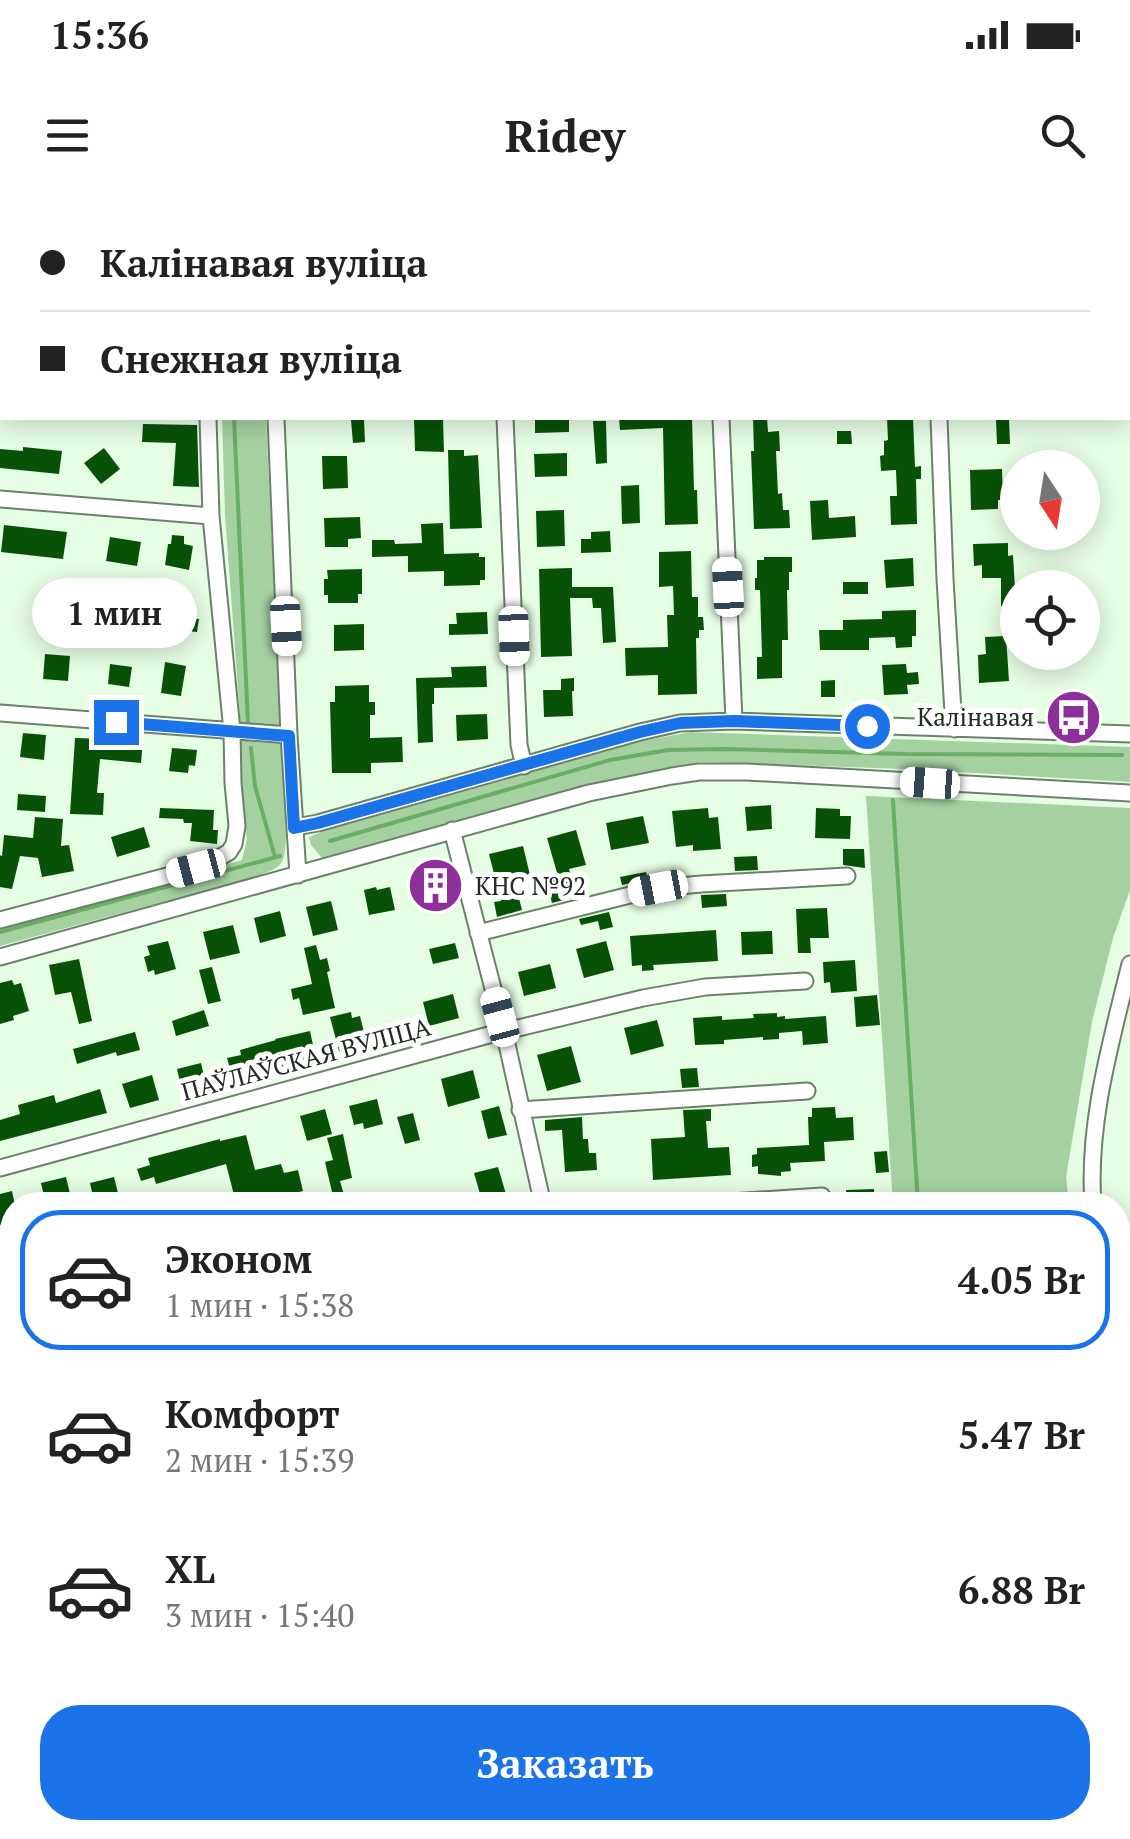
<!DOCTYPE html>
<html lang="ru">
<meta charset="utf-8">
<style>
:root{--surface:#fff;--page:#f6f6f6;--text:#222;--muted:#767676;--line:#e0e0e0;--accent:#1a73e8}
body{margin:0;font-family:"PT Serif",serif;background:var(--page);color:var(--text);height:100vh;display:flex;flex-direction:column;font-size:38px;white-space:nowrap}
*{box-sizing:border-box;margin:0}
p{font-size:32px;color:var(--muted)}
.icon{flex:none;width:55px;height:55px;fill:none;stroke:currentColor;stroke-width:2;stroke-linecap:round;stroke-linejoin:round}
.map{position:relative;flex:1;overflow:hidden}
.drawer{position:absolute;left:0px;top:992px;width:1130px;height:648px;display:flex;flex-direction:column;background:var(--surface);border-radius:40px 40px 0 0;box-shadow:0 5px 25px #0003}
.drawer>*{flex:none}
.banner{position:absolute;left:0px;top:0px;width:1130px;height:220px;box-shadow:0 5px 25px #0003;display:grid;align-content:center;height:220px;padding:0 40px;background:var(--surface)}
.needle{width:65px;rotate:168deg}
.buttons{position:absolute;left:1000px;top:250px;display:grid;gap:20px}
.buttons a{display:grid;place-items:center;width:100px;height:100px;border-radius:50%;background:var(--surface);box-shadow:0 5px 25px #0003;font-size:50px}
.end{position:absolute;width:45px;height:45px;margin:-22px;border:12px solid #1a73e8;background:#fff;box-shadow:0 0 0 5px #fff}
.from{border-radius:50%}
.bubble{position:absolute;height:70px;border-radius:35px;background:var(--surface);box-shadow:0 5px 25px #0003;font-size:32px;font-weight:600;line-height:70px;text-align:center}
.car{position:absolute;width:30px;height:60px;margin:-30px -15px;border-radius:12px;box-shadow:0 0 8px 2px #0007;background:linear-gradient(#fff 24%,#345 0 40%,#fff 0 76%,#345 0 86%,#fff 0)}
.banner b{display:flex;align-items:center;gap:35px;height:95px;font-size:38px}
.banner b+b{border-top:2px solid var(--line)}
.banner i{width:25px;height:25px;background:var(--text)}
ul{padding:18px 0 0;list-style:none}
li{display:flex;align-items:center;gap:30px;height:140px;margin:0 20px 15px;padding:0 20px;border:5px solid transparent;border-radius:40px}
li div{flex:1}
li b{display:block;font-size:38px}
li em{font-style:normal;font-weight:600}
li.current{border-color:var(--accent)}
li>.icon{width:90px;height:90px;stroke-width:1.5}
.cta{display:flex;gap:20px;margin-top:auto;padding:20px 40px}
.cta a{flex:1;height:115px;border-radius:40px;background:var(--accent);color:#fff;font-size:40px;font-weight:600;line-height:115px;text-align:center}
.status{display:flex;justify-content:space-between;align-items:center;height:70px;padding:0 50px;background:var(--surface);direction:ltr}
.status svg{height:28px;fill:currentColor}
header{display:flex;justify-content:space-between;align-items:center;height:130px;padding:0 40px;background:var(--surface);font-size:45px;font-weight:600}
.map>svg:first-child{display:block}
.green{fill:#a5d1a1}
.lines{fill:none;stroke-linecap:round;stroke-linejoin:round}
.stream{stroke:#6aad66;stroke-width:4}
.building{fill:#085208}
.minor-casing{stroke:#6c816a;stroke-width:19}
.minor{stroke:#fff;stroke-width:15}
.route{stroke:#1a73e8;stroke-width:12}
.labels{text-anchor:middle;stroke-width:10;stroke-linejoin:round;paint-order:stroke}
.poi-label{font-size:25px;fill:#232c22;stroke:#fff;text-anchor:end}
.street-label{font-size:25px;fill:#232c22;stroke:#fff}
</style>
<div class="status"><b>15:36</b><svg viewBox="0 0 49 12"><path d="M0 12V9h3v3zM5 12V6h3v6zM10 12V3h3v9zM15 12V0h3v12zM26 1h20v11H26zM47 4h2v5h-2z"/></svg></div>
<header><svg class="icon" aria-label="menu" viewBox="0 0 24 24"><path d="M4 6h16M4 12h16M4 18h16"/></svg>Ridey<svg class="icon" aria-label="search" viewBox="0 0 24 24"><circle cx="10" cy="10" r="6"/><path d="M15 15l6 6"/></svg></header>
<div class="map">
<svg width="1130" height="1639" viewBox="0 0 1130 1639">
<rect width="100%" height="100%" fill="#e6fee4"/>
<path class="green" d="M222,218h44l20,419c-2,28 -2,29 -28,39l-258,70v-20l242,-66 5,-21 -11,-59 4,-64 -15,-201z
M691,532l439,15v35l-227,-13 -202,-7 -117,24 -262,72 -11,-13 -2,-8 12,-5 321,-91z
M866,596l264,12v82l-17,48 -21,84 -26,155 3,28h-176z
M12,1601v27h19l4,11h-35v-33z"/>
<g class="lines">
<path class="stream" d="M223,0l1,2
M234,218l14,306
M251,548l4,38 20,71
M893,600l25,405
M330,641l280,-81 58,-10 57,-1 180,5 217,1
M0,732l280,-76
M958,1628v11"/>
</g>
<path class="building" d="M414,218h29l1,34 -29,-1z
M539,218h30v14l-34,1v-14z
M619,218h73l2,72h3l1,34 -33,1 -2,-97 -43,2z
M753,218h14l1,14 11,-1 1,20h-4l2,43 4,-1 1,17h6l1,18 -36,1 -3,-78h3z
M887,218h26l2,49 6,-1v13h-5l1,45 -26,1 -1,-29h7l-1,-26 -15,1 -1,-15 4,-1v-14l4,-1z
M364,219l1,23 -12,1 -2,-23z
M996,219h13l1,25h-13z
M593,221h13l1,42 -11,1z
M143,224l54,1 2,62 -26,-1 3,-43 -34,-1z
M837,231h14l1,13h-15z
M23,247l39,4 -3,23 -59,-6v-19l23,2z
M104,248l16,21 -19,15 -17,-21z
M448,250h16v6l14,-1 4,73 -32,1z
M567,253v23l-32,1 -1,-23z
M322,256h25l1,32 -25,1z
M1002,269l1,31h-5v9l-27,1 -1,-40z
M639,285l1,38 -18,1 -1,-38z
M828,300l1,18 26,-2 1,21 -44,3 -2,-39z
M564,310l1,36 -28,1 -1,-36z
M360,317l1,21 -13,1v8h-23l-1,-29z
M443,323l1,31 35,-1v4h6v23h-5v5l-36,1v-15l-36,1v-16l-36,1v-17h22l1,4 27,-1 -1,-19z
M4,325l63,7 -4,27 -62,-7z
M610,331l1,21 -30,1v-14h10v-7z
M172,335l12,1v8l9,2 -4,24 -24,-5 3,-21h3z
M110,337l31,5 -4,24 -31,-5z
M1008,343v13l5,-1 3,51h-15v-28h-19v-13l-8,1 -1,-22z
M691,351l1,46h6v20h5l1,13h-5v8h-3l1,56 -39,1v-20l-32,1 -1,-28 43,-1 -1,-32h7l-1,-29 -14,1v-35z
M764,357h28v15h-3v18h-2l1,50h-6v38l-25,1v-22h5l-2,-67h-5v-12h2v-18h7z
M913,358l1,28 -28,2 -2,-28z
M572,368v19h41l3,55 -13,1 -2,-35h-8l-1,-10h-22l2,58 -31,1 -2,-88z
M362,369v25h-4v9h-30v-8h-4v-16h4l-1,-9z
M843,382h25v12h-25z
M120,391l26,3 -1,19 -27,-3z
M916,410v26h-4v11l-16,1 -1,-11 -26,1v12h-49l-1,-20h24v-10l39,-1v-8z
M487,412l1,22 -39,1v-11h8l-1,-11z
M178,417l21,2 -2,13 -21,-2z
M364,424v26l-30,1v-26z
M1006,436l3,45 -30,2 -1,-28 8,-1 -1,-17z
M45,454l25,2 -2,25 -25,-2z
M165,462l21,4 -5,30 -20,-3z
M110,464l22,3 -3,20 -21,-3z
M906,464l1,9 11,-1 1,12 -12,1 1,9 -24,1 -2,-30z
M486,466l1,21 -53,1v16h-2l1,38 -15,1 -2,-65 36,-1 -1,-10z
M574,478v13h-2l1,25 -29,1 -1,-27h18v-11z
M835,480v17h-14v-16z
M369,485v17h6v13h-5v23l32,-1 1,25 -32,1v10h-39l-2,-71h5v-16z
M487,514l1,25 -31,2 -1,-26z
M23,533l23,2 -2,25 -24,-3z
M75,538l68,2 -2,23 -41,-4 -3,34h7l-1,22 -33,-1z
M172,548l25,2 -2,16 -6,-1 -1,8 -19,-2z
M18,594l28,2 -1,16 -28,-2z
M771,605l1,24 -25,2 -2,-24z
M160,608l54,2 -1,20h5l-1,14 -27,-3 2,-18h-8l-1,-4 -24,-1z
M708,608l1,10 9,-1 3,32 -28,2v-6l-17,2 -4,-36z
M816,608l24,1v7h11l-1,23 -35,-1z
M643,616l6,27 -38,7 -5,-27z
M35,617l28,2 -2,27 8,-1 5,26 -32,6 -4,-19 -18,-2 -8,33 -12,-2v-32l2,1 2,-21 29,3z
M144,627l6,20 -33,10 -6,-20z
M576,630l10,35 -17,4 7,28 -24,6 -6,-24 12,-3 -11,-38z
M523,646l7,29 -16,4 8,31 -25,7 -3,-15 7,-1 -12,-47z
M843,649h21l1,19 -22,-3z
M757,656l1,14 -23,1 -1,-14z
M646,672l2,7 -26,6 -2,-8z
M376,687l1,3 13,-3 5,23 -26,5 -5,-25z
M726,694l1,12 -25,2 -1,-13z
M331,701l7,29 -25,6 -7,-29z
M827,708l2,30h-19l1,15h-13l-2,-44z
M280,711l6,25 -26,7 -6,-25z
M609,712l4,15 -13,3 -2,-9 -17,4 -2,-6z
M233,725l7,28 -30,7 -7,-28z
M716,730l2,31 -65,4 1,5 -12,1v-6l-10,1 -2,-30z
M772,731l1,23 -31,1 -1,-23z
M168,741l8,28 -21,6 -1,-5 -6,2 -4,-15 6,-2 -3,-9z
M606,741l8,29 -30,8 -8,-29z
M455,743l4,15 -26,6 -4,-15z
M316,745l4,15 7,-2 3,13 -3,1 8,36 -32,7 -4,-17 -6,2 -2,-11 21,-5 -8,-36z
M79,759l13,62 -13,3 -8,-32 -16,3 -6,-30z
M855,760l2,31 -26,2 -1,-11 -6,1 -1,-21z
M550,764l6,24 -32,8 -6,-24z
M212,767l9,34 -13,3 -9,-34z
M12,780l2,5 7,-2 8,28 -16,5 1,4 -14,4v-41z
M453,794l6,24 -30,8 -6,-24z
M877,795l3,30 -24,2 -2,-30z
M204,810l5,16 -33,10 -4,-15z
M351,812l1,6 8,-2 7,28 -28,7 -9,-34z
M777,813v4l8,-1v3l41,-3 2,27 -25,2 -1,-14 -23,2v6l-16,1v-3l-39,3v4l-29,1 -2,-27 29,-2v4l32,-2 -1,-4z
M657,820l7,26 -33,9 -7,-27z
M310,831l6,28 -54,12 -29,9 -6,-22 14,-3 -1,-5 36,-10 -1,-1z
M135,832l5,18 -23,6 -1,-4 -39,12 -4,-15z
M571,846l10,36 -34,9 -10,-36z
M201,863l6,26 -24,6 -6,-26z
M697,868l2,19 -17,1 -2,-19z
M473,870l7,28 -32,9 -7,-28z
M152,875l7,25 -29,8 -8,-24z
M100,889l7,24 -107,28v-21l20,-6 -2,-9 36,-10 2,8z
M377,899l6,25 -19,5 -1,-6 -9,2 -5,-19z
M499,906l8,29 -19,4 -7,-28z
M835,907l1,11 17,-1 1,23 -30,2 1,19 -35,2 1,8 -10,1v4l-23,-2v-8l-6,1v-12l5,-1v-6l52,-3 -1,-28h4v-9z
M325,909l7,25 -25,7 -7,-25z
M711,909v12h-5l2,27 21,-1 2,28 -78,5 -2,-41 34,-2 -2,-27z
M413,913l7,27 -15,4 -8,-27z
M582,917l1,22h5l1,14h7l1,17 -32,2 -3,-42 -17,1v-11z
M343,934l9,44 -12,3 7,24h-35v-3l21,-6 -8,-34 8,-2 -6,-22z
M246,935l9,35 26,-6 3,9 14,-3 5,21 -40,10 1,4h-51l-1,-4 22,-6 -8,-31 -70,20 -2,-7 -13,4 -4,-12 13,-4 -2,-7 72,-19v2z
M887,951l2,21 -13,1 -2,-21z
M498,967l8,27 -24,7 -8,-28z
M66,977l6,25 -26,3 -5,-22z
M114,977l7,28h-26l-5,-22z
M874,989l1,16h-28l-1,-15z
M12,991l3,14h-3v17l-12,3v-31z
M0,1067h4l8,33v13l-12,3z
M10,1171l2,4v28l-12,3v-33z
M1118,1193l12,23v22l-12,7z
M0,1378l12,28v27l-12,5z
M1130,1478v22h-12v-21z
M234,1628h18l3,11h-19z
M348,1628h16l3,11h-17z
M523,1628h29l3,11h-29z
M614,1628h27l1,10 -27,1z
M668,1628h42v9l-41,2z"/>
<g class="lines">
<defs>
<path id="minor" d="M267,0v2
M496,0v2
M713,0l1,2
M931,0v2
M205,2v-2
M0,96h2
M276,218l13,317 9,140
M505,218l14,327 5,21
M721,218l13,303
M939,218l6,161 9,150
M0,299l211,17
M0,513l289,22
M295,627l23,-4 322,-91 40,-9 54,-2 396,13
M452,630l52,201 39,174
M0,720l205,-54 24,-14 5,-8 3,-18 -4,-43 -1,-52 -21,-215 -3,-98
M478,733l180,-45 43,-4 146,-8
M0,757l589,-164 83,-17 27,-4h48l383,21
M520,910l287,-19
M0,968l485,-132 158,-38 62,-11 100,-6
M684,1005l138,-9
M1093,1005c-6,-81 18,-163 37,-241
M1118,1099l12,26
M0,1146l12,-3
M1118,1165l12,-7
M0,1366l12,-3
M1118,1403l12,-3
M0,1519l12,30
M0,1597l12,-5
M1118,1612l12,2
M41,1628l5,11
M584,1628l1,11"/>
</defs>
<use href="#minor" class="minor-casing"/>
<use href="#minor" class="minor"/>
</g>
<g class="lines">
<path class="route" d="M116,522l173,14 5,92 24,-5 322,-91 40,-9 54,-2 133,5"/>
</g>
<defs>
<symbol id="bus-disc" viewBox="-11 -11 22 22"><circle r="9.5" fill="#8d309a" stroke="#fff"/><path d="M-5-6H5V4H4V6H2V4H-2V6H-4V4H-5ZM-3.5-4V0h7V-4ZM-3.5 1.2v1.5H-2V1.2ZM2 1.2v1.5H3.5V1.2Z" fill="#fff"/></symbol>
<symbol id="building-disc" viewBox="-11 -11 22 22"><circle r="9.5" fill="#8d309a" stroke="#fff"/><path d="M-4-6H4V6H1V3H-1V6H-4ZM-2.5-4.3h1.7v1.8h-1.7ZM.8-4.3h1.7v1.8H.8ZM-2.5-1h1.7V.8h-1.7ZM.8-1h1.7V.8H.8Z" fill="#fff"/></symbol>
</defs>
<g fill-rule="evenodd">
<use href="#bus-disc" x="1042" y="486" width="63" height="63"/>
<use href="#building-disc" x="404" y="654" width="63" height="63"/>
</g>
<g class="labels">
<g class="poi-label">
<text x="1034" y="526">Калінавая</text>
<text x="475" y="695" text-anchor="start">КНС №92</text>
</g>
<g class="street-label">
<text transform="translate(306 859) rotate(-15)" y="9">ПАЎЛАЎСКАЯ ВУЛІЦА</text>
</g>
</g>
</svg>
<div class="buttons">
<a><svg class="needle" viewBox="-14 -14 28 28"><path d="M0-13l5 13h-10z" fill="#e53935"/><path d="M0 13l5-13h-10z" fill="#767676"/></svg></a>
<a><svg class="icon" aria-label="locate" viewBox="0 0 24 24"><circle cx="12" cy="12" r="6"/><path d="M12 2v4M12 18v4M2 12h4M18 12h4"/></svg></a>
</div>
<i class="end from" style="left:867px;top:526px"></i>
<i class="end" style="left:116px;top:522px"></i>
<div class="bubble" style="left:32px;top:378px;width:165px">1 мин</div>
<i class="car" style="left:728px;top:387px;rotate:357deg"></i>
<i class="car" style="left:286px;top:426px;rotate:177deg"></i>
<i class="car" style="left:514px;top:436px;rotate:178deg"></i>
<i class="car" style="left:930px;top:583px;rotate:274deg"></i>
<i class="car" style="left:196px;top:668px;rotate:255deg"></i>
<i class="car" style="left:658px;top:688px;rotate:259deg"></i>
<i class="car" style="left:500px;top:817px;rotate:345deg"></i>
<div class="banner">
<b><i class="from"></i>Калінавая вуліца</b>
<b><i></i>Снежная вуліца</b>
</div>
<section class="drawer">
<ul>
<li class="current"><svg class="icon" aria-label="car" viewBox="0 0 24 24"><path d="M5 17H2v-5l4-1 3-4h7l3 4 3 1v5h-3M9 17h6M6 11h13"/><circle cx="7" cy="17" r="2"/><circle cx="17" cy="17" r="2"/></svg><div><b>Эконом</b><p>1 мин · 15:38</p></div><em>4.05 Br</em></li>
<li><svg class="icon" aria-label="car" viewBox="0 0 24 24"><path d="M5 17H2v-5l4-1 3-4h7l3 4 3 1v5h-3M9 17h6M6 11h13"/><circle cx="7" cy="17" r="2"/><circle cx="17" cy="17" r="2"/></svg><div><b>Комфорт</b><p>2 мин · 15:39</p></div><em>5.47 Br</em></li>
<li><svg class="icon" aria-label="car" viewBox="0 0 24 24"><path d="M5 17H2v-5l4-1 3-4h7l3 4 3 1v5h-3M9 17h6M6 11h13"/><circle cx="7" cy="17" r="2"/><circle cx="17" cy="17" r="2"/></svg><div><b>XL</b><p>3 мин · 15:40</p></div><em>6.88 Br</em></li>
</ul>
<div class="cta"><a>Заказать</a></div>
</section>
</div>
